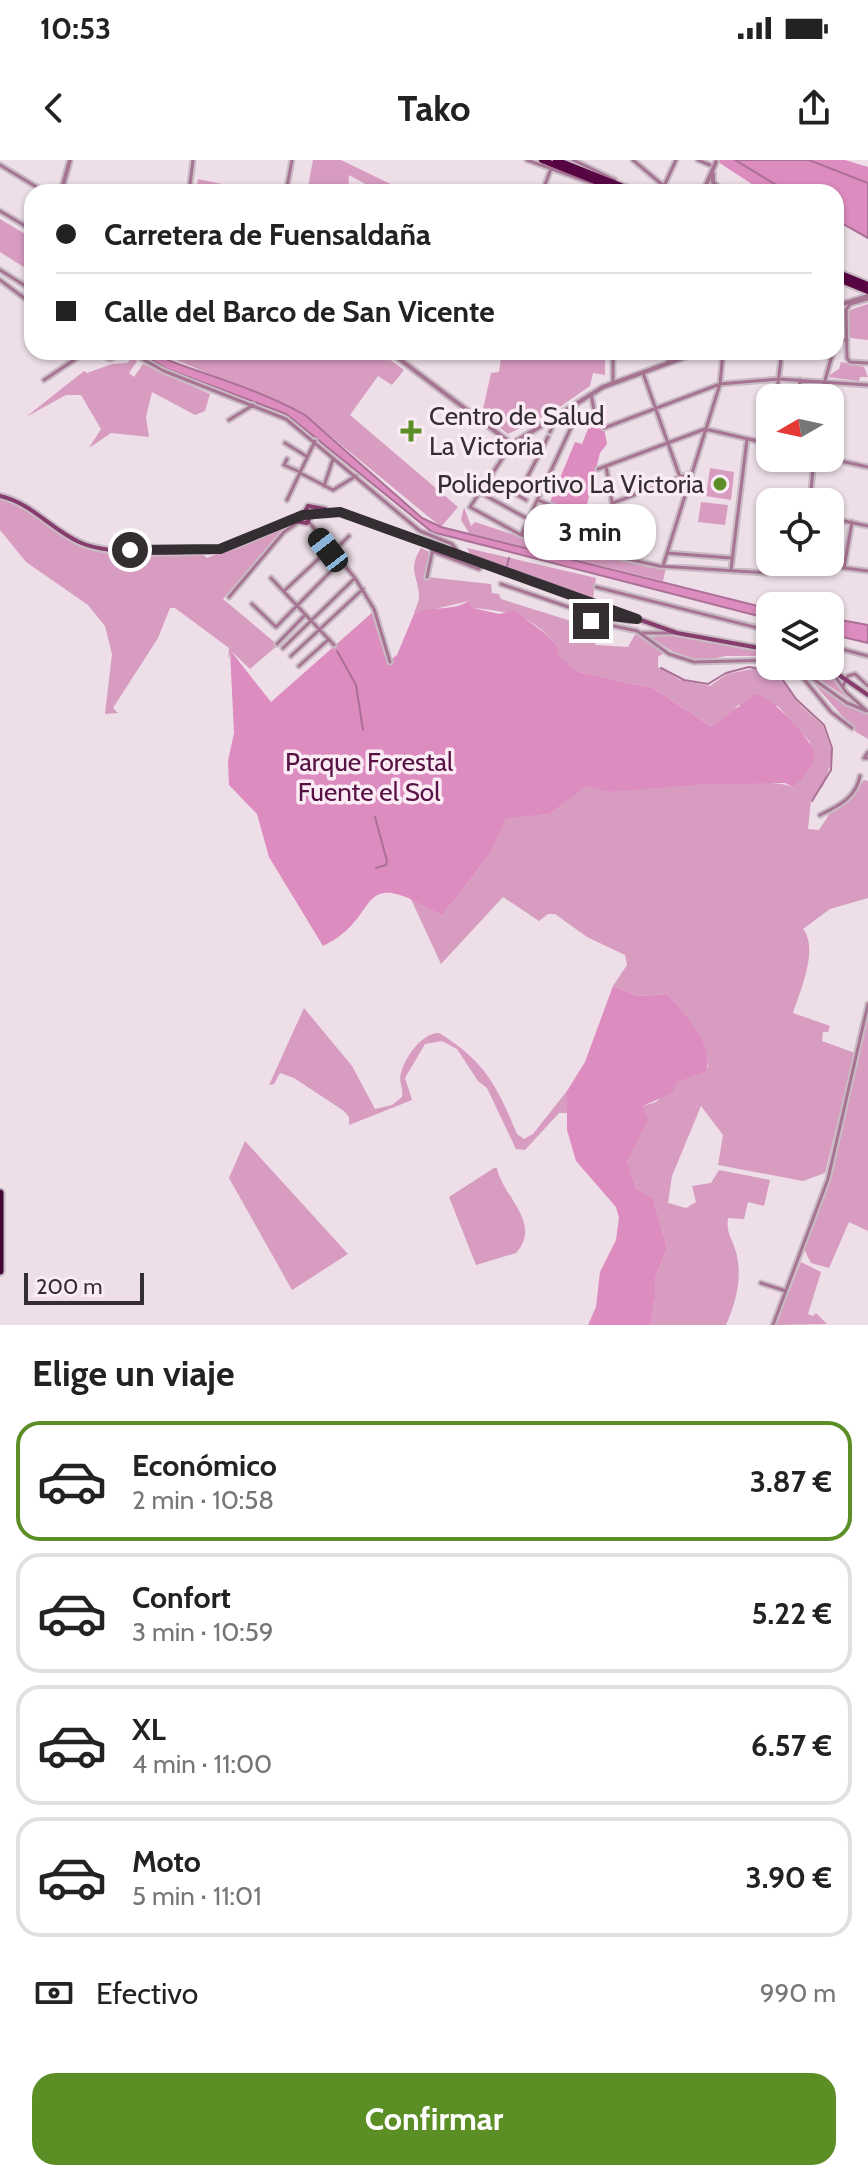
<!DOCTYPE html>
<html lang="es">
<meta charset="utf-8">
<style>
:root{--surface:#fff;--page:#f2f2f2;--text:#222;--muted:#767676;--line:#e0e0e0;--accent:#5b8e25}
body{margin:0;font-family:Cabin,sans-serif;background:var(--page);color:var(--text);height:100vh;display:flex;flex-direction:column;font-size:30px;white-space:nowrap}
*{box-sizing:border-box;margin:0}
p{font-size:26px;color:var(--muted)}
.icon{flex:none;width:44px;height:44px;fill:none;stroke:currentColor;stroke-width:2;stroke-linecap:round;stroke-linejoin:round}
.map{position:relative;height:1165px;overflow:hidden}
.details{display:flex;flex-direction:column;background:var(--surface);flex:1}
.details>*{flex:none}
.banner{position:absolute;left:24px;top:24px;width:820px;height:176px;border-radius:24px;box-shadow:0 2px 6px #0004;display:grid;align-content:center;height:176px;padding:0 32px;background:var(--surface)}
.needle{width:52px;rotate:261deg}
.controls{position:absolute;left:756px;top:224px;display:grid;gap:16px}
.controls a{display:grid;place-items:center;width:88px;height:88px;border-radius:16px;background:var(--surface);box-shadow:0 2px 6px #0004;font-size:40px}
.scale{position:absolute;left:24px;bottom:20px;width:120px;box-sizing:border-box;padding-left:8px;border:4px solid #342e32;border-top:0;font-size:22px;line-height:28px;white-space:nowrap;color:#342e32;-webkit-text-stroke:6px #faebf4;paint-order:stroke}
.end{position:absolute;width:36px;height:36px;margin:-18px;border:10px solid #342e32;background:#fff;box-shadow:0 0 0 4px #fff}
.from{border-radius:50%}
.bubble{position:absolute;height:56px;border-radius:24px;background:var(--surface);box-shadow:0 2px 6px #0004;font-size:26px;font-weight:700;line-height:56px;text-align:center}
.car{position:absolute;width:24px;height:48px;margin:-24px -12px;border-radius:10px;box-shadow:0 0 6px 2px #0007;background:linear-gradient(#222 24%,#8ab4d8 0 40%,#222 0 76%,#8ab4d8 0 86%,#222 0)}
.banner b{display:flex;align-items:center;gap:28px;height:76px;font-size:30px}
.banner b+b{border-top:2px solid var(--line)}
.banner i{width:20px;height:20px;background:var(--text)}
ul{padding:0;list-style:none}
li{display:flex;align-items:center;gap:24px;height:120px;margin:0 16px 12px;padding:0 16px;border:4px solid var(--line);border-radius:24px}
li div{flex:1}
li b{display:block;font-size:30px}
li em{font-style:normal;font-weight:700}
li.current{border-color:var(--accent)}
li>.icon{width:72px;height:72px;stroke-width:1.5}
h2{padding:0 32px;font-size:36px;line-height:96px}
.pay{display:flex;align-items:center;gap:20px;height:88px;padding:0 32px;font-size:30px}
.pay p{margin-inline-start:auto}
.action{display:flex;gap:16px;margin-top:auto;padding:16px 32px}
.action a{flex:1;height:92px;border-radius:24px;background:var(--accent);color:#fff;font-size:32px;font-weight:700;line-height:92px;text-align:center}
.status{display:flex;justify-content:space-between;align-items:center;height:56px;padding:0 40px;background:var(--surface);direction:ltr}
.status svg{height:22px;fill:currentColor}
header{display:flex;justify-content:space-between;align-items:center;height:104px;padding:0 32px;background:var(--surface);font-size:36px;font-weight:700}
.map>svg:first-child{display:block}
.green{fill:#d79cc0}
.forest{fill:#dd8cbf}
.water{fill:#dd8cbf;stroke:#aa7095;stroke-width:2}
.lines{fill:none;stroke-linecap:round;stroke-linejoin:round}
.stream{stroke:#aa7095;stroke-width:2}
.minor-casing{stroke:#c8bbc3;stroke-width:7}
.tertiary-casing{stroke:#c8bbc3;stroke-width:8}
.secondary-casing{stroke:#c8bbc3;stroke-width:8}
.trunk-casing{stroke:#c8bbc3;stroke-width:10}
.motorway-casing{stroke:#c8bbc3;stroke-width:11}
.minor{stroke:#a87494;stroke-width:3}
.tertiary{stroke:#a87494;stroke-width:4}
.secondary{stroke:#873c6e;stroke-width:4}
.trunk{stroke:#580643;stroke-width:6}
.motorway{stroke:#440533;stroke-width:7}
.route{stroke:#342e32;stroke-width:10}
.poi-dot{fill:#5b8e25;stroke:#faebf4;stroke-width:3}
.labels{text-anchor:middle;stroke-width:7;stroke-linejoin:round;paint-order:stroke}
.poi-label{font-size:26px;fill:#342e32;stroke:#faebf4;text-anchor:start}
.park-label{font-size:26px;fill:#581144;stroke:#faebf4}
</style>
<div class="status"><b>10:53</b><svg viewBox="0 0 49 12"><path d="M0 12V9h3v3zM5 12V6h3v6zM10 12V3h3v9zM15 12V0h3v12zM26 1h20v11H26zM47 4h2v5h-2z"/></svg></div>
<header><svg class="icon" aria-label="back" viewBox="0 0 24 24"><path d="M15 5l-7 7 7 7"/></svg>Tako<svg class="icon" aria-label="share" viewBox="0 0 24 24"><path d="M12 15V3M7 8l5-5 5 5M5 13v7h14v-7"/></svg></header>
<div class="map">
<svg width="868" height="1165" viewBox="0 0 868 1165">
<rect width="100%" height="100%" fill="#eddee7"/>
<path class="green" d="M313,0h28l66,32h-27l-31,-17 -1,17h-41z
M198,19l57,12 1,1h-60z
M0,59l32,19v21l-5,10 -27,-17z
M868,144v36l-18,-2 -3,-27z
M158,192h222l24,18 -12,15 -14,-9 -28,39 108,92 -17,20 -136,-112z
M502,192h103v23l-12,-2 -3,13 -36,25 -46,23 -26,-20 9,-41 8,-1z
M132,198l5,3 -8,12 5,4 9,-13 67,30 -5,17 -10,4 -43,-23 -6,25 3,20 -38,-4 -22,15 12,-19 -20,-34h-15l-40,22 58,-46 3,2 25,-9 15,-1z
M841,202l23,5 4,10h-8l-1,4 -32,-4 12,-8z
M710,308l24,4 -3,28 -25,-4z
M0,338c28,7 46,28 70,41 37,20 90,12 131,14l6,5 82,-35 -66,76 55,46 -28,24 -19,-18 -3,8 1,-11 -54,-40h-5l-12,30 -45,70 5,5 -13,1 7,-60 -7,-28 -17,-21 -62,-43 -26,-32z
M701,342l27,3 -3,20 -27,-3z
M464,347l7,19 4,-4 46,15 145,31 -3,13 -194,-48 -8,-13z
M421,388l10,5 -4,24 64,7 1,9 7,1 2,5 70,22 3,-9c11,3 14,13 26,15l-5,18 33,2 8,-14 28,20 -6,4v10l22,13 30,6 17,-12 30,-6 27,14 13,20 26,24 8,23v14l-8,23 -12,14 -3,29 11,1 11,-17 17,-11 17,-22 4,1v117l-38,11 -27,20c16,20 -3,62 -10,84l37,13 -2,6h-5l-1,9 33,12 -30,120 -22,8 -85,-16 5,-30 -22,-29 -29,70 -4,27 18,5 10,-6 -4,-16 19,-3 8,-13 51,10 -6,26 -16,-4 -4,17 -16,-1c-2,16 4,19 8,34 7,25 0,50 -10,73h-76l5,-25v-21l12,-31 -14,-50 -17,-10 -9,-26 16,-56 13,-4 21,-20 31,-15c1,-27 -24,-53 -41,-73l-29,2 -25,-10 14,-21 -2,-10 -38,-18 -32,-23h-7l-9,7 -36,-24 -62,67 -31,-67 32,19 48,-62 16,-37 43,-3 38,-29 20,7c32,-5 161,-16 186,-5l17,-20v-25l-32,-36 -40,-1 -8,11 -18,11 -59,-39 -74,-16 -22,-16 1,-9c-25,-32 -47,-35 -85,-39l-4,-7 -55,13c1,-6 6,-13 5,-20 -2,-20 -11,-25 2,-46z
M467,388l129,30 -3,20 -123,-44z
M675,475l93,17 2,4h-44l-25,5 -27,-9 -25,-15z
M800,506l23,2 36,38z
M808,517l50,34 10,2v26l-12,-7z
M304,848l48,58 23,43 17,-4 10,-8c2,-9 -4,-15 -1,-24 4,-16 21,-40 38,-40 46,28 58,53 78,101l7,5 9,-5 34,-43v22h-8l-34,37 -9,-1 -29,-61 -9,-7 -21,-32 -15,-8 -17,3 -20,34 7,22 -63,25v-8l-5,-6 -50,-33 -14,-5 -6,11 -5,1z
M868,851v220l-19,-9 -20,46 -18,-5 -7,-14 25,-70z
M245,981l103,113 -56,36 -63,-112z
M494,1008h3c5,28 46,55 19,85l-40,12 -27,-68z
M801,1102l20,10 -13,42 5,2 3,-3 11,11 -52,1z"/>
<path class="forest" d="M715,0h20l53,32h-24z
M809,0h36l23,7v16z
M601,253l6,31 -7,9 -14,55 -14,3 -22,-9 25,-60 7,2 10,-25z
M469,441l4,7 26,6 16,-3c15,13 30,19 43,36v9l21,16 74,16 59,39 43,-33c15,1 60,47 59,61 -1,13 -12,24 -21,32l-8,-4 -79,1 -99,8 -20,-6 -38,28 -43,4 -16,36 -48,62c-91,-55 -57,1 -119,30l-54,-89 -12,-43 -28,-29 -1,-24 6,-28 -4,-83 41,52 103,-91 14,51 9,-7 17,-41c18,-9 38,-2 55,-13z
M613,826l25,10 29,-2c15,17 51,54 38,78l-28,10 -5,11 -29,13 5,13 -21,42 9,27 17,10 14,50 -12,31v21l-5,25h-62l8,-18 4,-35 16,-32 3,-22 -3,-11 -40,-46 -9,-31v-39l18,-29z"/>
<path class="water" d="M735,0h74l59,23v55l-32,-18v-28h-48z
M139,192c18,0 26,8 42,13 42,15 85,28 124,50l117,103 19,9 329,82v10l-338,-87 -146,-118 -119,-45z
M830,458l38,7v18l-38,-9z"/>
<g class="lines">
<path class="stream" d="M507,406l2,-8
M328,482l5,5
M337,491l19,34 7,45
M661,508l23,12 24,4 18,-11 23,-6 12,2 22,11 13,19 28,26 8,23 -1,22 -19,31
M375,657l12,44 -1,4 -10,3"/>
<defs>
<path id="minor" d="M527,0l79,28
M573,0l42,20
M633,0l38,32
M698,0l12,5
M0,5l45,27
M664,26l12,-26
M189,32l4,-32
M286,32l6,-32
M542,32l9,-23
M0,51l32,19
M0,110l32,20
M0,120l32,24
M846,150l1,48 3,4 18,1
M846,150l4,-6 18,-5
M836,180h11
M96,192l14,7 17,-7
M130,192l34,19 122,48 134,112 32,13 7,9
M613,192v31
M668,192v11
M643,213l37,104
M44,220l42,-28
M591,234l4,21
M776,238l6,-46
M798,238l2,-18
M820,238l13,-46
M229,260l24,-15
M604,268l116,-44 59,-5 89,6
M550,272l4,-9
M285,283l21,13
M512,284l-42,63 51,28 138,31 107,7 49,-9 53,7
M541,291l7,-14
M827,298l41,9
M287,299l-3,6 16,7
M606,306l15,91
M598,309l107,-40 65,15
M300,313l33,17 23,-14
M488,318l38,22
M324,326l9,-27
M479,332l49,27
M518,335l23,-44 -17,-15
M287,340l28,-59
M538,340l35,15 37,-7
M810,342l4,-44
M613,343l78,-30
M303,355l52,63 19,31 16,53
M830,358l38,8
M521,375l54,-116v-12
M435,386l-3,5 47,18 5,-6
M332,393l17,-17
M667,393l64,5
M608,394l11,-11
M663,406l57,-182 3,-32
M844,408l8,-46
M731,410l16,-131
M427,417l5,-24
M271,418l63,67
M501,424l85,29 44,8 7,-2
M596,427l174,44
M284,431l44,-41
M229,437l55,-65 16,-11
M252,444l24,23 63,-64
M586,453l5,8 46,10 32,23 25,8 76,-2
M641,473h36
M277,484l28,-29
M830,486l38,10
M283,488l72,-70
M291,496l72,-67
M299,506l30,-27
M794,506l10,10
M832,512l14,20 21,19 -20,-8 -38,-27 -6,2 28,34 21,16
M843,526l5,-10 7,-2 13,12
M868,592l-4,6h4
M820,655c18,-9 36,-17 40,-39
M761,1123l25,8
M773,1165l55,-146 40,-175"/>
<path id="tertiary" d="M713,14v8l6,6
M705,26l25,6
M61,32l9,-32
M703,32l13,-30
M836,146l32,-10
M390,192l122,92 91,-57 96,-35"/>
<path id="secondary" d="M0,336c31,7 51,33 79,46 29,14 94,11 128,9 48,-3 83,-42 133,-39l337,121 93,17
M303,355l5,-9 17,3
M294,361l13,2 4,-8
M826,506l42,29"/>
<path id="trunk" d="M542,0l81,32
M556,0l80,32
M836,112l32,13
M836,118l32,13"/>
<path id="motorway" d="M0,1033v78"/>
</defs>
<use href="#minor" class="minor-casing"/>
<use href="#tertiary" class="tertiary-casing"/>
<use href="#secondary" class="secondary-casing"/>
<use href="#trunk" class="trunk-casing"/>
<use href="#motorway" class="motorway-casing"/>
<use href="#minor" class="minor"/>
<use href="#tertiary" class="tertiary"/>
<use href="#secondary" class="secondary"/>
<use href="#trunk" class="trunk"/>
<use href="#motorway" class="motorway"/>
</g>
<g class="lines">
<path class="route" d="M130,390l90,-1 83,-34 37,-3 297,107 -51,-6 5,8"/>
</g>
<g class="poi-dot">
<path d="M407 259h8v8h8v8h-8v8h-8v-8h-8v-8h8z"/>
<circle cx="720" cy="324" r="8"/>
</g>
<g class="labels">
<g class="poi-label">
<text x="429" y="265">Centro de Salud<tspan x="429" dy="30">La Victoria</tspan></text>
<text x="704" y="333" text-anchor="end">Polideportivo La Victoria</text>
</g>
<g class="park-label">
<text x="369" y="611">Parque Forestal<tspan x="369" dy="30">Fuente el Sol</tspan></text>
</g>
</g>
</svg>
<div class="controls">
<a><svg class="needle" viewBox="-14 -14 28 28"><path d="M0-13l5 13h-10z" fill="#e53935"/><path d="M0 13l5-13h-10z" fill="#767676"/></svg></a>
<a><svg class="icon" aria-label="locate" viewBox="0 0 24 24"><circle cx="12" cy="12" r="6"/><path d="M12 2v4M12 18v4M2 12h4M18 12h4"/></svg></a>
<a><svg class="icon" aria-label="layers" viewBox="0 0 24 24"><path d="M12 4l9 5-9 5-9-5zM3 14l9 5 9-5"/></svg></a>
</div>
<div class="scale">200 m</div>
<i class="end from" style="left:130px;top:390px"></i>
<i class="end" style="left:591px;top:461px"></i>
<div class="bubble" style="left:524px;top:344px;width:132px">3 min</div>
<i class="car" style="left:328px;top:390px;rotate:322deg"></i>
<div class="banner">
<b><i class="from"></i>Carretera de Fuensaldaña</b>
<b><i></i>Calle del Barco de San Vicente</b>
</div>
</div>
<section class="details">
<h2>Elige un viaje</h2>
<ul>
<li class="current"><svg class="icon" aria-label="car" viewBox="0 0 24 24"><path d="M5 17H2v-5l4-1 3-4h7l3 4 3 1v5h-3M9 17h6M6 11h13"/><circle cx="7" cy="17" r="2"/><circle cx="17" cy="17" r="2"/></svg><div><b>Económico</b><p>2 min · 10:58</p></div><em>3.87 €</em></li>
<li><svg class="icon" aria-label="car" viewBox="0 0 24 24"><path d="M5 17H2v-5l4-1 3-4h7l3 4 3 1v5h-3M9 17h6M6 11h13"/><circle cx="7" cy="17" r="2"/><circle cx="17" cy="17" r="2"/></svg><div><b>Confort</b><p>3 min · 10:59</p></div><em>5.22 €</em></li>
<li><svg class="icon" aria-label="car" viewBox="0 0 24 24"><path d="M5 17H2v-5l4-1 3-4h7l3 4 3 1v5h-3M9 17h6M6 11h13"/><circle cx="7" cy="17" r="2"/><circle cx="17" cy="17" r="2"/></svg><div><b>XL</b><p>4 min · 11:00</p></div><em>6.57 €</em></li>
<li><svg class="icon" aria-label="car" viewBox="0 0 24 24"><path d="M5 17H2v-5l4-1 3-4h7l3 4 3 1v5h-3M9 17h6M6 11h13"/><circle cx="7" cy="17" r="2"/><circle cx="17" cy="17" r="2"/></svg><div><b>Moto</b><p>5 min · 11:01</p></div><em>3.90 €</em></li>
</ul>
<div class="pay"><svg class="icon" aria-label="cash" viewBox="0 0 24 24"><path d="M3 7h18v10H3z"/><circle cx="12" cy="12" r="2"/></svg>Efectivo<p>990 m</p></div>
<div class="action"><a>Confirmar</a></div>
</section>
